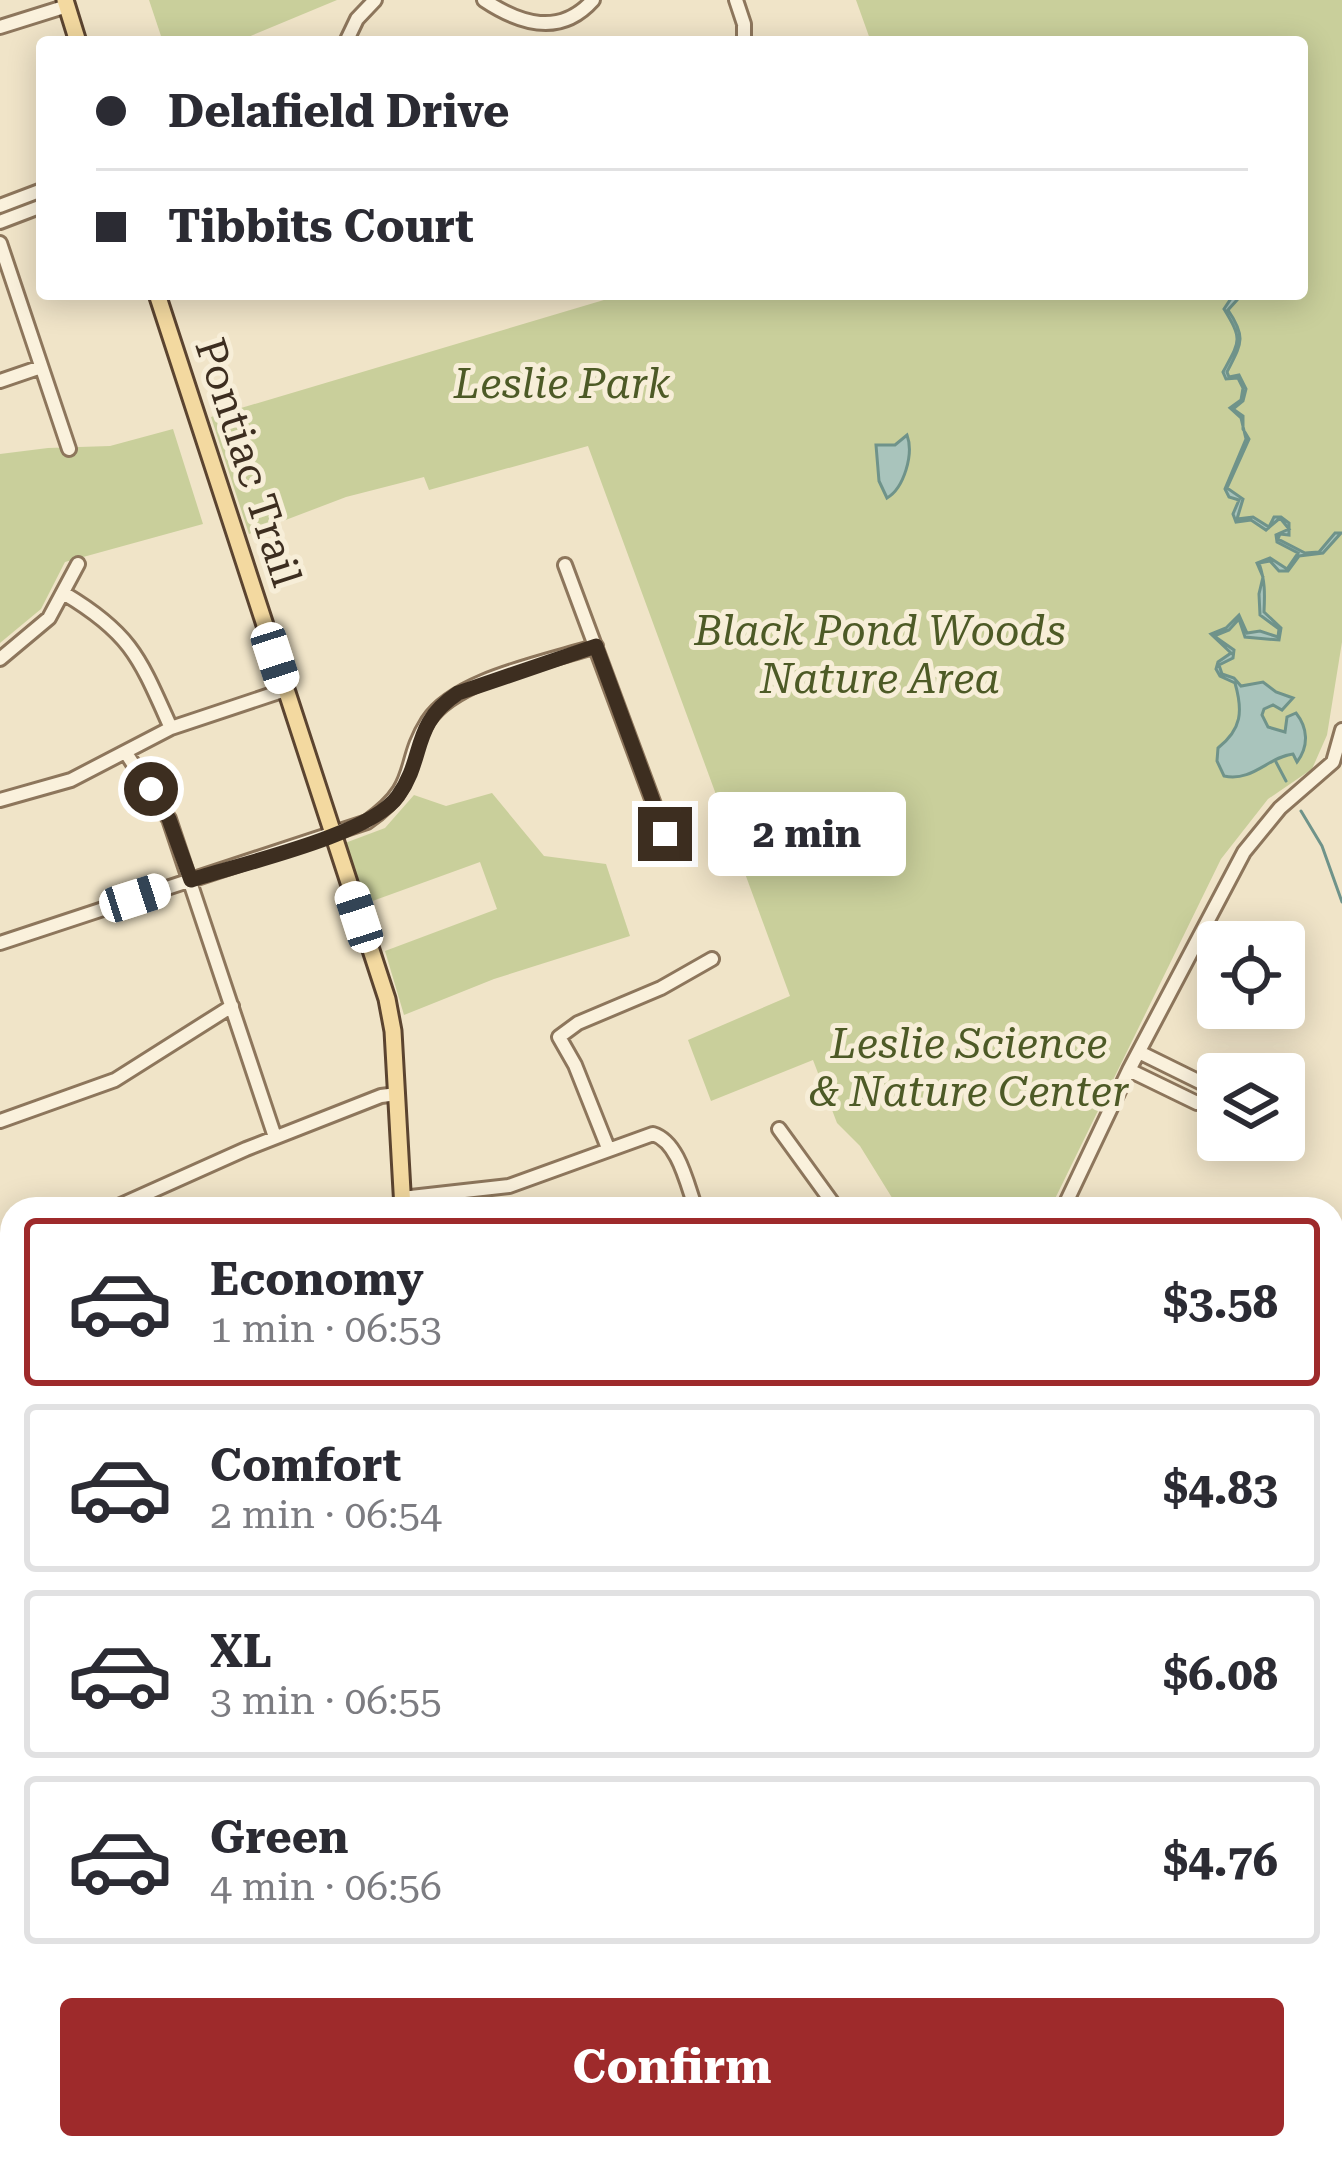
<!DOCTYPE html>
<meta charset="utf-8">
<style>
:root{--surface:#fff;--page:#f7f7f7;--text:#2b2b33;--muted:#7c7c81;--line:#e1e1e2;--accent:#9e2a2b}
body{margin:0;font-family:"Roboto Serif",serif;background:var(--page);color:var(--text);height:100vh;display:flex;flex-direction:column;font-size:45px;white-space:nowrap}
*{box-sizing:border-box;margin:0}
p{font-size:39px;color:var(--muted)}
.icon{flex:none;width:66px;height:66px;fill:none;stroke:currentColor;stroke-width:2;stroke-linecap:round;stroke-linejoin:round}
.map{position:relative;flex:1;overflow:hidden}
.side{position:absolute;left:0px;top:1197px;width:1344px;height:963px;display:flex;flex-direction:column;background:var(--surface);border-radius:36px 36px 0 0;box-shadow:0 6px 30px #0003}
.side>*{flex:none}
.hud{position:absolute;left:36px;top:36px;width:1272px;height:264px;border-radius:12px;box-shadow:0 6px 30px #0003;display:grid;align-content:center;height:264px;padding:0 60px;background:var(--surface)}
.fabs{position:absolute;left:1197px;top:921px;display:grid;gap:24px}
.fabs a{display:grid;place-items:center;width:108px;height:108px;border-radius:12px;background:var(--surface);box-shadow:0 6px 30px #0003;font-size:60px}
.end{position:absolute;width:54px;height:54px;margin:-27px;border:15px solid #3d2e20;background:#fff;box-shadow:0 0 0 6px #fff}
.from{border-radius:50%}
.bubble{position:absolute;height:84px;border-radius:12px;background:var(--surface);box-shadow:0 6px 30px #0003;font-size:39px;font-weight:700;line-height:84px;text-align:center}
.car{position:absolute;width:36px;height:72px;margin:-36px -18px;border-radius:15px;box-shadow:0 0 9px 3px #0007;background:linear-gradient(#fff 24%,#345 0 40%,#fff 0 76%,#345 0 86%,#fff 0)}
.hud b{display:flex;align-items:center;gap:42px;height:114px;font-size:45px}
.hud b+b{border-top:3px solid var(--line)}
.hud i{width:30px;height:30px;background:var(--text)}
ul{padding:21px 0 0;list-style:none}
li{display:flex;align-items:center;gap:36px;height:168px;margin:0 24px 18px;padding:0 36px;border:6px solid var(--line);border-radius:12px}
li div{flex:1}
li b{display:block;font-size:45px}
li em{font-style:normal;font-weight:700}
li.current{border-color:var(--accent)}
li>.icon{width:108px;height:108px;stroke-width:1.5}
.primary-button{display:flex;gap:24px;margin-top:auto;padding:24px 60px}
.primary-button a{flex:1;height:138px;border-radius:12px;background:var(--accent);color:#fff;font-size:48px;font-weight:700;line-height:138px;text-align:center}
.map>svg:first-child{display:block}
.green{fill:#c9cf9b}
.water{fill:#a9c4bc;stroke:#6f938a;stroke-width:3}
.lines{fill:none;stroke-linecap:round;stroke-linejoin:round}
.stream{stroke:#6f938a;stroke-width:3}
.minor-casing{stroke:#8d765c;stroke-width:18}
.major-casing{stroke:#5b4430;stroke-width:21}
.minor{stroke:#faf1dc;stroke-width:12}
.major{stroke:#f3d9a0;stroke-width:15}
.rail{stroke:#3d2e20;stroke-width:3;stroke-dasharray:21 21;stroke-linecap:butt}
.route{stroke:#3d2e20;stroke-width:15}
.labels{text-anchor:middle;stroke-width:10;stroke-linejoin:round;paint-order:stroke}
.park-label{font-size:42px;font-style:italic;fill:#4d5a26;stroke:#f7eed8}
.street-label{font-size:42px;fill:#3d2e20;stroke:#f7eed8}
</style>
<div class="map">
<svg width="1342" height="2159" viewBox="0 0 1342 2159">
<rect width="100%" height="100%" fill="#f0e4c8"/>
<path class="green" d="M149,0h188l-101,42h-73z
M856,0h486v642l-15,93 -15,34 -44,30 -47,60 -171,350h-151l-39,-63 -23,-23 -24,-63 -102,41 -23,-61 102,-44 -202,-550 -159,44 -5,-13 -78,20 -97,37 -38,-117 413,-123h678v-252h-431z
M173,429l30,95 -138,38 -24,47 -41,34v-189l48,-6 62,-2z
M492,793l52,63 62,8 24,72 -136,43 -90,36 -19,-64 112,-42 -17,-47 -113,41 -22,-60 40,-15 29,-33 32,11z
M0,1444l12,12v109l-12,-20z
M12,2017v131h17l-5,11h-24v-100z"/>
<path class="water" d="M1234,294l3,6 -9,10c19,28 13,34 -1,62l2,5 10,-2 7,14 -3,12 -10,8 10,7v13l6,10 -22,49 16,11 -6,20 16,-2 16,10 5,-10h7l8,6v12l-9,-1 -2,5 27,14 14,-1 16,-19h6l-18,20 -24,3 -11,15h-9l-9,-10 -11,2c6,18 6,29 5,49l17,16 -2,12 -34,-3 -6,-18 -10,11 -15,6 20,14 -1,8 -14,7 3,9 12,4 7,8 22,-4 13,10 17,6 -11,12 -9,-5 -9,4 -2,6 6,12 17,5 2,-15 9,-4c12,15 13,33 1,49l-4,-8c-25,3 -40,28 -69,22l-7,-15 1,-13c24,-19 25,-37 17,-65l-15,-7 -4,-7 2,-7 13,-9 -20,-19 15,-6 13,-13 8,18 13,-2 18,6 1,-8 -19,-14 -1,-21 4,-17 -6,-14 13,-5 17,11 11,-16 -21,-11 -1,-7 13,-6 -9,-11 -14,12 -15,-10 -15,2 -3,-8 6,-14 -10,-3 -4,-8 21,-50 -5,-21 -11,-10 11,-8 2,-12 -5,-10 -12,1 -3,-7c17,-31 20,-32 1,-63z
M907,435c7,19 -3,53 -20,63l-8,-17 -3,-36h19z
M0,1545l12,20v452l-12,42z"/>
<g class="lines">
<path class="stream" d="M1276,762l10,19
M1301,811l21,35 20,56
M1332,1246l10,-11
M997,2159l11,-11"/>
<defs>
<path id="minor" d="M484,0c36,24 76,37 109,0
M736,0l8,24v18
M0,27l67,-21
M346,42l11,-23 18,-19
M0,206l42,-16
M0,222l42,-16
M0,243l69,206
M0,381l41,-14
M565,565l100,269
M65,594c67,40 75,65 106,134
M0,659l49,-41 29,-54
M126,753l43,66 106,318
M0,800l71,-20 100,-52 114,-38
M0,943l367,-121c54,-38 33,-57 61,-101 28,-43 121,-59 168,-75
M1129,1070l68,33 13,-6 -4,-12 -67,-33
M0,1121l115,-41 117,-74
M779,1129l58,80
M608,1148l-33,-83 -16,-28 19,-14 83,-35 51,-29
M402,1198l107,-12 144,-52c26,8 34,51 43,75
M112,1209l134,-60 135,-53 16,-2
M1063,1209l66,-139 115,-218 36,-44 53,-46 9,-32
M0,1423l12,11
M1332,1727l10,-13
M1332,1846l10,8
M1332,2035l10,-14
M193,2148v11
M591,2148v11
M41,2159l4,-11
M257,2159l136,-11
M702,2159l3,-11
M1110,2159l6,-11
M1243,2159l8,-11"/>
<path id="major" d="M65,0l13,42
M157,294l230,705 6,32 10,178
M0,1257l12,6
M1332,1442l10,-17
M458,2148v11
M911,2159l6,-11"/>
</defs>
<use href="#minor" class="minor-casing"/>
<use href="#major" class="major-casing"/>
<use href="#minor" class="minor"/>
<use href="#major" class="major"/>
<path class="rail" d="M1332,1370l10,-20
M873,2159l7,-11"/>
</g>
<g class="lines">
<path class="route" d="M151,789l18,30 22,61c49,-16 180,-45 207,-84 28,-39 12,-71 60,-103l138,-47 69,188"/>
</g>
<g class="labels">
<g class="park-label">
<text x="562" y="398">Leslie Park</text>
<text x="880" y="645">Black Pond Woods<tspan x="880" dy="48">Nature Area</tspan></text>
<text x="969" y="1058">Leslie Science<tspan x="969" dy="48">&amp; Nature Center</tspan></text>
</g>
<g class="street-label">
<text transform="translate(249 462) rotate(72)" y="15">Pontiac Trail</text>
</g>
</g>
</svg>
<div class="fabs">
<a><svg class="icon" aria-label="locate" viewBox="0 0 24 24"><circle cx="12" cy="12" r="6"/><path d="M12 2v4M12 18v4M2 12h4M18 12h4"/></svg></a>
<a><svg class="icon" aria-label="layers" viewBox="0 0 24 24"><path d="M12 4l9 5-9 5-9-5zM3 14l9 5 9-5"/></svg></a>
</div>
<i class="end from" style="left:151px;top:789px"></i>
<i class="end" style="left:665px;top:834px"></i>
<div class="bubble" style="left:708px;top:792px;width:198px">2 min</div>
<i class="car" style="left:275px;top:658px;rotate:162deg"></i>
<i class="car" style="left:135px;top:898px;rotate:72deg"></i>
<i class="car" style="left:359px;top:917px;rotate:342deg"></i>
<div class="hud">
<b><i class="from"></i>Delafield Drive</b>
<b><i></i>Tibbits Court</b>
</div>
<section class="side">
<ul>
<li class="current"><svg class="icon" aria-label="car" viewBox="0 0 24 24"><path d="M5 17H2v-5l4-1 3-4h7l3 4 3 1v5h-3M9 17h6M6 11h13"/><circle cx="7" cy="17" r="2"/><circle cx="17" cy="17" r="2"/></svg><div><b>Economy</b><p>1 min · 06:53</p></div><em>$3.58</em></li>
<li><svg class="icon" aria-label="car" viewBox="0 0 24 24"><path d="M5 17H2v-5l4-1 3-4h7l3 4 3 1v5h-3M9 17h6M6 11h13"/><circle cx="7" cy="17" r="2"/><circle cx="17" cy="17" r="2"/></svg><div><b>Comfort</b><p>2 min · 06:54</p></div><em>$4.83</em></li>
<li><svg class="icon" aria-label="car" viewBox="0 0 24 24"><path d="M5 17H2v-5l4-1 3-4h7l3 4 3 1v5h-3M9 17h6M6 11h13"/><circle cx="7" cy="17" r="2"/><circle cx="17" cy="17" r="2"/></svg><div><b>XL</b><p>3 min · 06:55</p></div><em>$6.08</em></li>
<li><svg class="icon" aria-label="car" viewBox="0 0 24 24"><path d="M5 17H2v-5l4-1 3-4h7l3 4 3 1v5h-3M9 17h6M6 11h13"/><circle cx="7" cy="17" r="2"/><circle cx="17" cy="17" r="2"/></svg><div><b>Green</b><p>4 min · 06:56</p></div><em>$4.76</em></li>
</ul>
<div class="primary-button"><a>Confirm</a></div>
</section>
</div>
